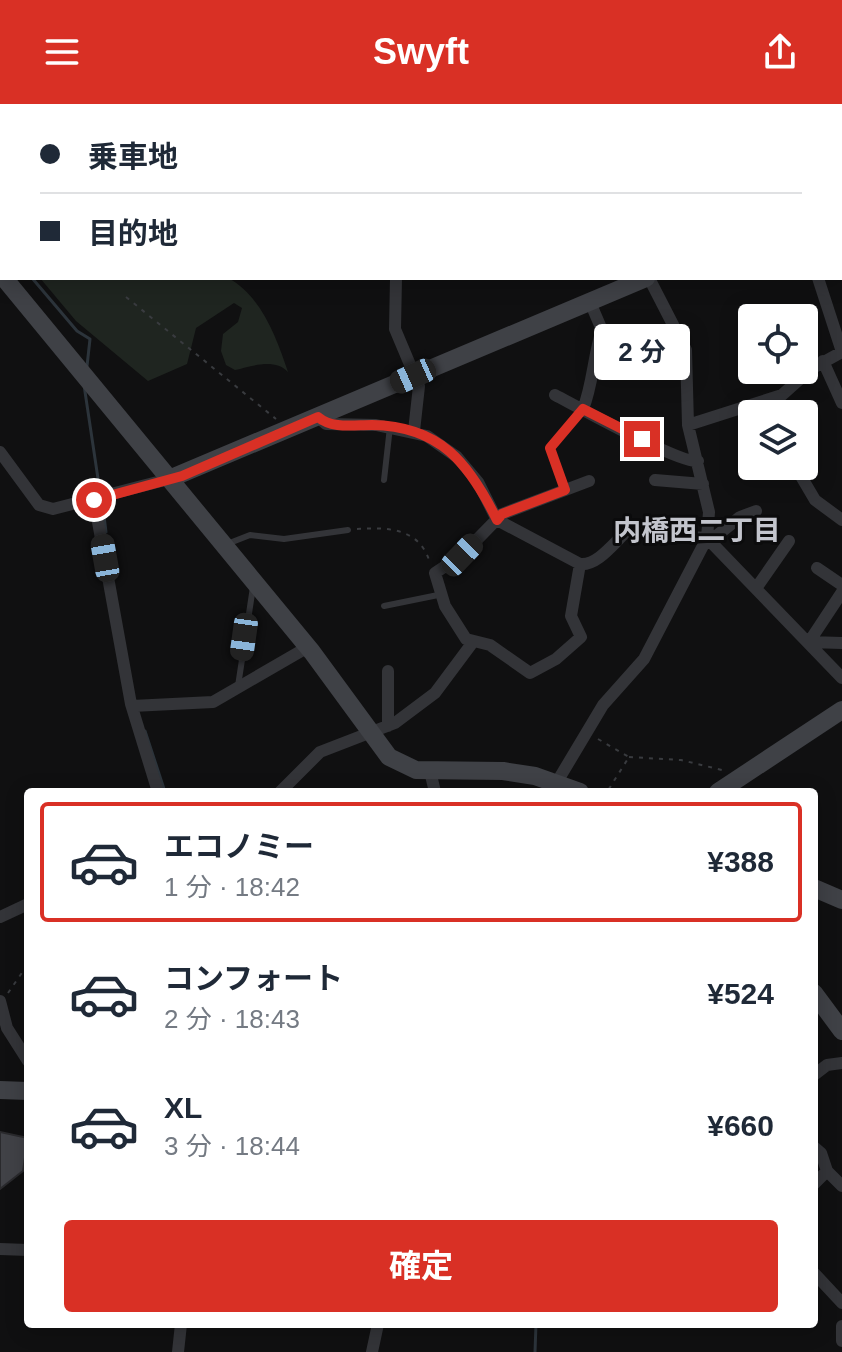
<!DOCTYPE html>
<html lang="ja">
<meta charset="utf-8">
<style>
:root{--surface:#fff;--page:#f2f2f3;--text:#1f2937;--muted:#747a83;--line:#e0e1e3;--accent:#d93025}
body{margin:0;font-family:Arial,"Noto Sans JP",sans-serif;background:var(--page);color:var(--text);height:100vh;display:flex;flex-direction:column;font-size:30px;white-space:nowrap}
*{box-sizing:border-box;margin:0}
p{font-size:26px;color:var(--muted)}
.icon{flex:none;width:44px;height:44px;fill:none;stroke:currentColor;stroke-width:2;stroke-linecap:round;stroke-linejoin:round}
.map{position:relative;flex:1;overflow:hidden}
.sheet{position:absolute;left:24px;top:684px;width:794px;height:540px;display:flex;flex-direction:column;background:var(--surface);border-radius:8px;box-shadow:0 4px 20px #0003}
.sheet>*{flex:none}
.guide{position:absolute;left:0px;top:0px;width:842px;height:176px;box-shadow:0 4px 20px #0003;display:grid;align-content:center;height:176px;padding:0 40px;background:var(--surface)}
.fabs{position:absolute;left:738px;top:200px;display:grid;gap:16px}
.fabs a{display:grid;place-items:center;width:80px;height:80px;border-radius:8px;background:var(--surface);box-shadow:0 4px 20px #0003;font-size:40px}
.end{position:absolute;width:36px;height:36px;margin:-18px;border:10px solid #d93025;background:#fff;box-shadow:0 0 0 4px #fff}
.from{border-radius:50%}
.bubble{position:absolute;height:56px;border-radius:8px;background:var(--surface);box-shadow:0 4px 20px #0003;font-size:26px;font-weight:700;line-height:56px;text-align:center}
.car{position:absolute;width:24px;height:48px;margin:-24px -12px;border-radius:10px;box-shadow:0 0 6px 2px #0007;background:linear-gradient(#222 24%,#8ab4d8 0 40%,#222 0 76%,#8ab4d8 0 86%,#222 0)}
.guide b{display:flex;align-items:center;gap:28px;height:76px;font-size:30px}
.guide b+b{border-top:2px solid var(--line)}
.guide i{width:20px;height:20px;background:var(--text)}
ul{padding:14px 0 0;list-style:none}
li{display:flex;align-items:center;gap:24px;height:120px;margin:0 16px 12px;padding:0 24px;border:4px solid transparent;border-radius:8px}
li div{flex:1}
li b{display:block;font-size:30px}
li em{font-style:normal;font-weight:700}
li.current{border-color:var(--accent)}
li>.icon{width:72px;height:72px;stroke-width:1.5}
.button{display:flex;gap:16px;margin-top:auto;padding:16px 40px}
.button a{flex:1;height:92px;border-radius:8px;background:var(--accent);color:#fff;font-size:32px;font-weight:700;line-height:92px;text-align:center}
header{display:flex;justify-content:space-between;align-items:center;height:104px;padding:0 40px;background:var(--accent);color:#fff;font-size:36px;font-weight:700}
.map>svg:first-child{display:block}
.green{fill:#1f2520}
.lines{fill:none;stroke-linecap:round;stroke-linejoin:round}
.stream{stroke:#2c343b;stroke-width:3}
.building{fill:#414247;stroke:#2a2a2d;stroke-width:2}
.path{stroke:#393b3f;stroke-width:2;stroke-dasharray:4 6;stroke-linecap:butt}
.lane{stroke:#333438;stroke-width:6}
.street{stroke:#333438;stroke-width:12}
.secondary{stroke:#3f4146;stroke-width:18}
.route{stroke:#d93025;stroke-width:10}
.labels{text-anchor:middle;stroke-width:6;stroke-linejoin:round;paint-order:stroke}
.neighbourhood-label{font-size:28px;font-weight:bold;fill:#c3c5cd;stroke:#0b0b0c}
</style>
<header><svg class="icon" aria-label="menu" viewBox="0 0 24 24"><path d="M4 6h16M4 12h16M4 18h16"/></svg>Swyft<svg class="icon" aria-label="share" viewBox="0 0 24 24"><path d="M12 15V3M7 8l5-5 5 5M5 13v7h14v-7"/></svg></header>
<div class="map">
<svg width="842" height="1248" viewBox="0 0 842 1248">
<rect width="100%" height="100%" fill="#101011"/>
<path class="green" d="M40,174h188c33,17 49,61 60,94 -13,-14 -36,-6 -53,-2l-9,-5 -5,-14 2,-17 15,-12 4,-14 -8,-5 -38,25 -9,36 -39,17 -72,-60z"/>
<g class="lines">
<path class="stream" d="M32,174l45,53 13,8 -3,27
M84,281l16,107
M102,396l4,32
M145,627l20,61
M535,1248l1,-28"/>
</g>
<path class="building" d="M0,1028l28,6 -5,33 -23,18z"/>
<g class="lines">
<path class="path" d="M126,193l150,122
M357,425c31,-2 63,-1 73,34
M598,635l31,18 -22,35
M629,653l52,3 45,11
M8,889l20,-29"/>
<path class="lane" d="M384,376l6,-53
M565,386l-15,-42 33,-39
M227,440l23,-9 34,4 64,-9
M384,502l59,-12
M238,582l15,-99"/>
<path class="street" d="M57,0l1,2
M418,0l1,2
M0,1v-1
M679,2l1,-2
M396,174l-1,51 24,57 -5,45
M818,174l24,74
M823,257l19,42
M555,291c23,12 125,69 143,66
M583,305c10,-25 10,-52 19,-79l-12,-28
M318,313l8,7 50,1 51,11 30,21 21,25 19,38 83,44c17,2 33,-20 45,-31l82,5 135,140
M688,321l94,-30 29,-26 31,-17
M0,348l39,53 14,4 116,-30
M795,362l20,34 27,20
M655,376l48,4
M94,396l37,204 27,88
M710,437l30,-24 16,-6
M580,460l-9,52 10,21 -25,22 -26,14 -40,-28 -24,-6 -21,-33 -10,-33 27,-18 40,-41 87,-33
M817,464l25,17
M757,483l32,-46
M809,538l33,-50
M809,538l33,1
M132,602l81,-4 95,-55
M388,622v-55
M430,667l5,21
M280,688l40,-40 75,-29 40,-30 38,-51
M551,688l52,-87 41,-46 63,-121 2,-26 -21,-87 -2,-75 -37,-72
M0,813l28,-13
M0,897l7,27 21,33
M814,971l13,-10 15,-2
M814,1043l7,6 6,18 -13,13
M827,1067l15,15
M0,1145l28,1
M814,1169l28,30
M842,1222v15
M178,1248l3,-28
M372,1248l6,-28"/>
<path class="secondary" d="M314,2l9,-2
M840,82h2
M0,139l2,-1
M4,174l308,374 77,105 27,13 87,1 32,5 45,16
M169,375l477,-201
M718,688l124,-82
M814,784l28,12
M814,889l28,38
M0,986l28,1"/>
</g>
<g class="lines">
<path class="route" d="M94,396l88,-24 136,-59c14,12 35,8 54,8 68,1 97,38 125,95l5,-6 63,-24 -15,-42 33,-39 59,30"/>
</g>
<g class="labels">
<g class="neighbourhood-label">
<text x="697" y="436">内橋西二丁目</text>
</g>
</g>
</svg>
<div class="fabs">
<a><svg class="icon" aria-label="locate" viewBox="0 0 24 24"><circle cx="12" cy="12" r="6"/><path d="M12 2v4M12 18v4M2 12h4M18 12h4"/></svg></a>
<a><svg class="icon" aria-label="layers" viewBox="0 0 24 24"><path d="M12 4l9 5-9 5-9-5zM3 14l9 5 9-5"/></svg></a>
</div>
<i class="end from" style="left:94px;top:396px"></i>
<i class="end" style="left:642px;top:335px"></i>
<div class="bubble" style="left:594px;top:220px;width:96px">2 分</div>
<i class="car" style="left:413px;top:272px;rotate:246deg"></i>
<i class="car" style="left:462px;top:451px;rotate:44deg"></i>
<i class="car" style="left:105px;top:454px;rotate:350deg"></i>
<i class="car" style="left:244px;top:533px;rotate:188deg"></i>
<div class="guide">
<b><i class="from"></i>乗車地</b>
<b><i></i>目的地</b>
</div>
<section class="sheet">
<ul>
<li class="current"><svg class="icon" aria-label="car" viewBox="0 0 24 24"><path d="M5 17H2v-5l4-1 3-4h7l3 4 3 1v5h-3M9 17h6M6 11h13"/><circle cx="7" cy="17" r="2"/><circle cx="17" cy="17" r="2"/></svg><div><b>エコノミー</b><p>1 分 · 18:42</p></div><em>¥388</em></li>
<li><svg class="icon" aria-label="car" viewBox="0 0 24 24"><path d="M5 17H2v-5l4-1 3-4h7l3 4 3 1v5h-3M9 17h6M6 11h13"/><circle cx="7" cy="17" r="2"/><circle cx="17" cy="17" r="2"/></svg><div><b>コンフォート</b><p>2 分 · 18:43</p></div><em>¥524</em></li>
<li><svg class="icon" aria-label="car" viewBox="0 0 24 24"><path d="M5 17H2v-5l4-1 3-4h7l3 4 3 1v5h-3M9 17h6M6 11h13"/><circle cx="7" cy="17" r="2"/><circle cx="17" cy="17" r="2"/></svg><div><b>XL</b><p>3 分 · 18:44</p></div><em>¥660</em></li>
</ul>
<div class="button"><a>確定</a></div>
</section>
</div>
